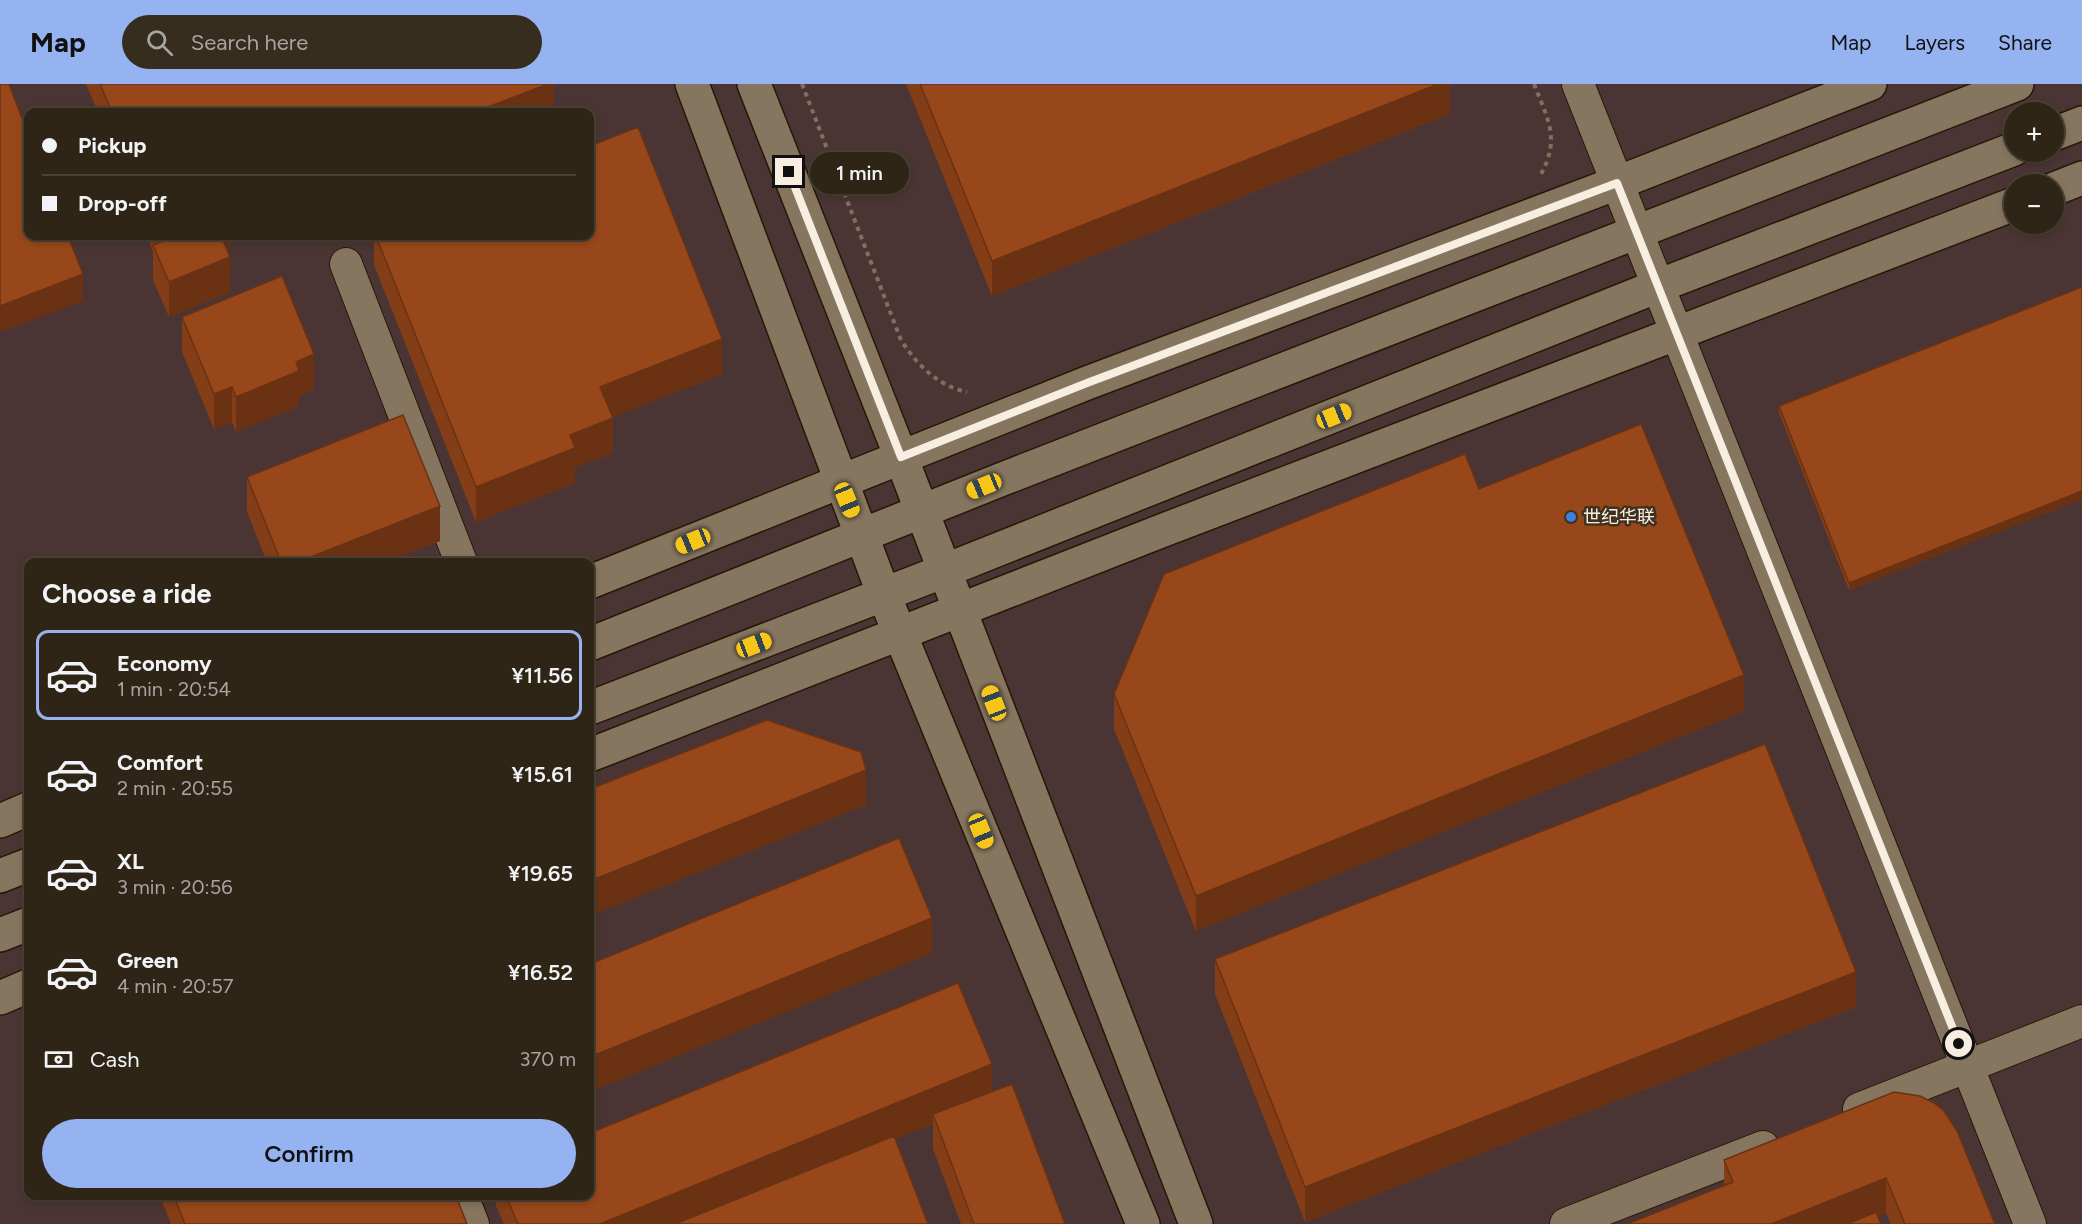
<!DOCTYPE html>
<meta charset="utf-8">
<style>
:root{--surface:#2f2516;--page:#372d1f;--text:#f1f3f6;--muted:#a7a5a1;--line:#4a4235;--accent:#95b2f1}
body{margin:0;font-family:Figtree,"Noto Sans SC",sans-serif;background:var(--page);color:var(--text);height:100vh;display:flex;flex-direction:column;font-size:22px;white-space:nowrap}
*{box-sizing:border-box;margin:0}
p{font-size:20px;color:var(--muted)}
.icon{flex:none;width:33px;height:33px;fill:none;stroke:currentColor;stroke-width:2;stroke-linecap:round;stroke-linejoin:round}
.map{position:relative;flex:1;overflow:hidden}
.panel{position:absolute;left:24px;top:474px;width:570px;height:642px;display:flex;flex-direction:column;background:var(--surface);border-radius:12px;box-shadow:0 3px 9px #0003,0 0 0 2px var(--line)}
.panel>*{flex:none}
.banner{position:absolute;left:24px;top:24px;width:570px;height:132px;border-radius:12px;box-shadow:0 3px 9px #0003,0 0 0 2px var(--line);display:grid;align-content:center;height:132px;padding:0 18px;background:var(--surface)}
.fabs{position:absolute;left:2004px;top:18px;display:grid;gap:12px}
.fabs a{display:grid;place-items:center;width:60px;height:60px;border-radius:50%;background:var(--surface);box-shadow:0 3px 9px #0003,0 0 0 2px var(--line);font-size:30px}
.end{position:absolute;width:27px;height:27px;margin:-14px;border:8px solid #f7ede1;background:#111;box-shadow:0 0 0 3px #111}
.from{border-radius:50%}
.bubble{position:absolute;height:42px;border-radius:21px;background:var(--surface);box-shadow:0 3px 9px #0003,0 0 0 2px var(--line);font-size:20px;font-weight:600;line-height:42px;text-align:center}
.car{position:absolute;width:18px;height:36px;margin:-18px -9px;border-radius:8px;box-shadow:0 0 4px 2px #0007;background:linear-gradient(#f5c518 24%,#345 0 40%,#f5c518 0 76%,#345 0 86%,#f5c518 0)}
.banner b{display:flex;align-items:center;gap:21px;height:57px;font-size:22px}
.banner b+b{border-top:2px solid var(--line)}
.banner i{width:15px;height:15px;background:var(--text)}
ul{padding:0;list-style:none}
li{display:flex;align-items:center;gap:18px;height:90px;margin:0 12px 9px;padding:0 6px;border:3px solid transparent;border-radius:12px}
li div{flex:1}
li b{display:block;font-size:22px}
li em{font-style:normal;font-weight:600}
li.selected{border-color:var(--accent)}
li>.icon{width:54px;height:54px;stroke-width:1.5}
h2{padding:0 18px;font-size:27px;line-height:72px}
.pay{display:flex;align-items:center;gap:15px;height:66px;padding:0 18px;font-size:22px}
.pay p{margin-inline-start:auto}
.action{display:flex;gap:12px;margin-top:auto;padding:12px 18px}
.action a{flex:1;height:69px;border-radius:36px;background:var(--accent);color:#111;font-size:24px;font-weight:600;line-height:69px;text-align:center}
header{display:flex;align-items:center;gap:36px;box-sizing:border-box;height:84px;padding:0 30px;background:var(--accent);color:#111}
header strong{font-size:28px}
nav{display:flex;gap:33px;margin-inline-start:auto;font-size:21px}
.search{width:420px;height:54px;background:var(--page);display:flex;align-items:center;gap:15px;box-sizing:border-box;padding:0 21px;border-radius:33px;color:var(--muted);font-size:22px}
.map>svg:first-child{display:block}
.commercial{fill:#4a3534;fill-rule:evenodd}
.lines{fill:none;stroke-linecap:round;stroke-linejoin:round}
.minor-casing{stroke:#261805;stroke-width:34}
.tertiary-casing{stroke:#261805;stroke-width:36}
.secondary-casing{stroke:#261805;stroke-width:36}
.path{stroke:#7e7160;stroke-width:4;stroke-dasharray:4.5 4.5;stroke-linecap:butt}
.minor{stroke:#867660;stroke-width:32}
.tertiary{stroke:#867660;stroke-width:33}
.secondary{stroke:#867660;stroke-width:33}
.wall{fill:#833d17}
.shaded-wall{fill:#6a3213}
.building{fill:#98471b;stroke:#6a3213;stroke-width:1.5}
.route{stroke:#f7ede1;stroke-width:8}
.shop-dot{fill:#3f7fe0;stroke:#3f311d;stroke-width:2}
.labels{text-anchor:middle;stroke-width:5;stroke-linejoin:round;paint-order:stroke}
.poi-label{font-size:18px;fill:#f7ede1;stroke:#3f311d;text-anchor:start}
</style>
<header>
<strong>Map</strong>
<div class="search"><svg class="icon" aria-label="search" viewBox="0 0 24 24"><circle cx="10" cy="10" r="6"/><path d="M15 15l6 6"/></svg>Search here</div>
<nav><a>Map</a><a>Layers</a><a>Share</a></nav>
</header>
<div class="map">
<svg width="2082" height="1140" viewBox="0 0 2082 1140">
<rect width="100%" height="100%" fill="#3f311d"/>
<path class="commercial" d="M0,0h2082v1140h-2082zM28,28h562v124h-562zM2014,28h40v40h-40zM2014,100h40v40h-40zM28,478h562v634h-562z"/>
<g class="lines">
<defs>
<path id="minor" d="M1578,0l452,1140
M346,180l115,298
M1859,1025l223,-88
M462,1112l11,28
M1566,1140l197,-77"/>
<path id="tertiary" d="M2054,105l28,-11
M590,498l497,-199 530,-200 253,-99
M590,671l566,-222 858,-329
M0,737l28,-12
M0,914l28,-12"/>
<path id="secondary" d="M692,0l192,511 259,629
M754,0l147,373 295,767
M2054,50l28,-11
M590,560l415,-166 1012,-394
M590,624l354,-137 714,-285 356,-137
M0,792l28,-11
M0,851l28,-11"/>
</defs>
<use href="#minor" class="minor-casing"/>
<use href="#tertiary" class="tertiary-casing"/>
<use href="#secondary" class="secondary-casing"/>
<path class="path" d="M802,0l99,256c16,25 37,46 66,52
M1534,0c13,34 27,54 7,90"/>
<use href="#minor" class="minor"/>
<use href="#tertiary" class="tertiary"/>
<use href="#secondary" class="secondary"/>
</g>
<path class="wall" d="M86,0h468v28h-456z
M906,0h544v30l-458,182z
M147,152h104l-26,10 5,46 -61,25 -16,-37v-28z
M374,152h216l132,138 -110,43 1,36 -38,14v16l-99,39 -102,-257z
M2082,203v212l-233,91 -70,-177v-7z
M182,233l132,72 -15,7v10l-63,26 -4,-10 -18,7 -32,-77z
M247,393l193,64 -54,21h-119l-20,-50z
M1479,405l265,222 -548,220 -82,-202v-35z
M1215,875l641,48 -551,215 -90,-228z
M992,1008l73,132h-104l-28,-75v-25l-38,15 33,85h-424l-8,-18v-10h94z
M1894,1008l101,132h-104l-5,-11 -8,3 -154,-31v-25z
M160,1112h296l11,28h-296z"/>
<path class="shaded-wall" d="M548,0h6v28h-79z
M1438,0h12v30l-458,182v-35z
M161,152h90l-87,34 -3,-7z
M230,173v35l-61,25v-35z
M83,190v27l-83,31v-26z
M722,255v35l-122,48v-35z
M314,270v35l-15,7v10l-63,26v-35l60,-35z
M232,303v35l-18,7v-35z
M613,334v35l-38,14v16l-99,39v-35l94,-52z
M2082,407v8l-233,91v-7z
M440,422v35l-54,21h-88z
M1744,591v36l-548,220v-35z
M866,686v35l-276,111v-35z
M932,834v35l-342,139v-35z
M1856,888v35l-551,215v-35z
M992,980v36l-59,14v10l-247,100h-86z
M1886,1094v35l-27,11h-88z"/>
<path class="building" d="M0,0h9l19,50v102h40l15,38 -83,32z
M100,0h448l-73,28h-363z
M920,0h518l-446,177z
M638,43l84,212 -122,48 13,31 -43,17 5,13 -99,39 -100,-251h214v-90z
M176,152h45l9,21 -61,25 -16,-37z
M282,192l32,78 -18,8 3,9 -63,26 -4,-10 -18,7 -32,-77z
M2082,203v204l-233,92 -70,-177z
M403,331l37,91 -142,56h-17l-34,-85z
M1641,340l103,251 -548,221 -82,-202 50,-120 301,-120 14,35z
M767,636l94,32 5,18 -276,111v-92z
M1765,660l91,228 -551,215 -90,-228z
M899,754l33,80 -342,139v-93z
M958,899l34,81 -392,160h-82l-12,-28h84v-63z
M1012,1000l53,140h-91l-41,-110z
M1894,1008l26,4 14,7 10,8 13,20 38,93h-90l-19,-46 -115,46h-144l106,-42 -9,-22z
M894,1052l34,88h-253z
M174,1112h282l11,28h-282z
M1876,1128l5,12h-34z"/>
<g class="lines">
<path class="route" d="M789,88l112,285 186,-74 530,-200 342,861"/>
</g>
<circle class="shop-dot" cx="1571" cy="433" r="6"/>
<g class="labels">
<g class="poi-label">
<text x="1583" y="439">世纪华联</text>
</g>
</g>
</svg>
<div class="fabs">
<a>+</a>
<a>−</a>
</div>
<i class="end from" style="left:1959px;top:960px"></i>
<i class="end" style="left:789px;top:88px"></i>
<div class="bubble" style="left:810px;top:68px;width:99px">1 min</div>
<i class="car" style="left:1334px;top:332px;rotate:68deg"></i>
<i class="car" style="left:984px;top:402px;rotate:248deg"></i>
<i class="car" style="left:847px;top:416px;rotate:158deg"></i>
<i class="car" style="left:693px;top:457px;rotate:248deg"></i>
<i class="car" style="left:754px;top:561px;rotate:69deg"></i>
<i class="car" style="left:994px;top:619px;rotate:339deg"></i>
<i class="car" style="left:981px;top:747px;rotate:158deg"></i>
<div class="banner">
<b><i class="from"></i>Pickup</b>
<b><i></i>Drop-off</b>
</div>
<section class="panel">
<h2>Choose a ride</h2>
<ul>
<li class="selected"><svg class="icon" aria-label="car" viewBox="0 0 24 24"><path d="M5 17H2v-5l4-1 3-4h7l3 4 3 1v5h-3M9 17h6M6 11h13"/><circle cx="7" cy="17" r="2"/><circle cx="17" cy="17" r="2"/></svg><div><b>Economy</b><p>1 min · 20:54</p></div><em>¥11.56</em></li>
<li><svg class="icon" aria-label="car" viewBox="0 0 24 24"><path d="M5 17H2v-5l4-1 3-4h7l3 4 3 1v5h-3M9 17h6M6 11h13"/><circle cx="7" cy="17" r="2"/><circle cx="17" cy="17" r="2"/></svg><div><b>Comfort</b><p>2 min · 20:55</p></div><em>¥15.61</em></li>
<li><svg class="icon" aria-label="car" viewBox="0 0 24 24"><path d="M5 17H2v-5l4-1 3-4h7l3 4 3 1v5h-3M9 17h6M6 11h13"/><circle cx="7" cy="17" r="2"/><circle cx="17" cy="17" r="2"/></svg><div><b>XL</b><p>3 min · 20:56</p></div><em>¥19.65</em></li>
<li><svg class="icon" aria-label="car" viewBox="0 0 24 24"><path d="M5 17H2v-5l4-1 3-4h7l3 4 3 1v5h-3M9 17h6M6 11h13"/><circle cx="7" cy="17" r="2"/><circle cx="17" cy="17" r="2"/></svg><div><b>Green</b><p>4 min · 20:57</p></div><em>¥16.52</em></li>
</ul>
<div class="pay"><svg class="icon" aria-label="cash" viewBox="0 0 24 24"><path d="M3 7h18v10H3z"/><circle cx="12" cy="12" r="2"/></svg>Cash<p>370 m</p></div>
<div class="action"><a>Confirm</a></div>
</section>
</div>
